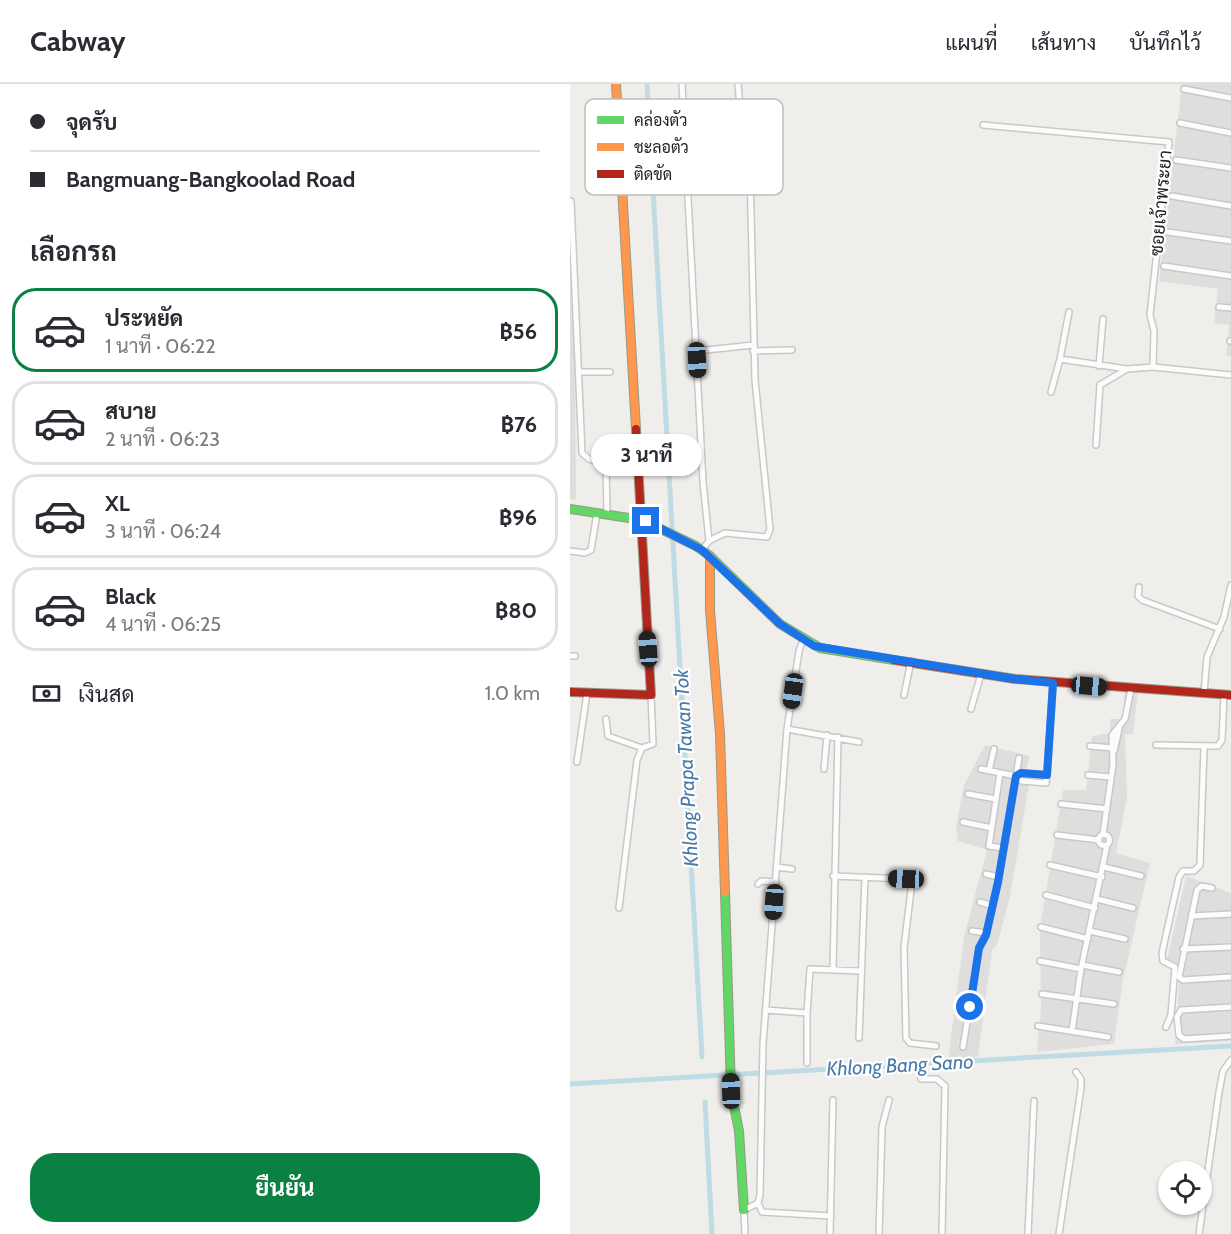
<!DOCTYPE html>
<html lang="th">
<meta charset="utf-8">
<style>
:root{--surface:#fff;--page:#f7f7f7;--text:#2b2b33;--muted:#7c7c81;--line:#e1e1e2;--accent:#0b8043}
body{margin:0;font-family:Cabin,Sarabun,sans-serif;background:var(--page);color:var(--text);height:100vh;display:flex;flex-direction:column;font-size:22px;white-space:nowrap}
*{box-sizing:border-box;margin:0}
p{font-size:20px;color:var(--muted)}
.icon{flex:none;width:33px;height:33px;fill:none;stroke:currentColor;stroke-width:2;stroke-linecap:round;stroke-linejoin:round}
.map{position:relative;flex:1;overflow:hidden}
.sheet{display:flex;flex-direction:column;background:var(--surface);width:570px}
.sheet>*{flex:none}
.guide{display:grid;align-content:center;height:132px;padding:0 30px;background:var(--surface)}
.tools{position:absolute;left:588px;top:1077px;display:grid;gap:12px}
.tools a{display:grid;place-items:center;width:54px;height:54px;border-radius:50%;background:var(--surface);box-shadow:0 2px 4px #0004;font-size:30px}
.end{position:absolute;width:27px;height:27px;margin:-14px;border:8px solid #1a73e8;background:#fff;box-shadow:0 0 0 3px #fff}
.from{border-radius:50%}
.bubble{position:absolute;height:42px;border-radius:21px;background:var(--surface);box-shadow:0 2px 4px #0004;font-size:20px;font-weight:700;line-height:42px;text-align:center}
.car{position:absolute;width:18px;height:36px;margin:-18px -9px;border-radius:8px;box-shadow:0 0 4px 2px #0007;background:linear-gradient(#222 24%,#8ab4d8 0 40%,#222 0 76%,#8ab4d8 0 86%,#222 0)}
.guide b{display:flex;align-items:center;gap:21px;height:57px;font-size:22px}
.guide b+b{border-top:2px solid var(--line)}
.guide i{width:15px;height:15px;background:var(--text)}
ul{padding:0;list-style:none}
li{display:flex;align-items:center;gap:18px;height:84px;margin:0 12px 9px;padding:0 18px;border:3px solid var(--line);border-radius:24px}
li div{flex:1}
li b{display:block;font-size:22px}
li em{font-style:normal;font-weight:700}
li.active{border-color:var(--accent)}
li>.icon{width:54px;height:54px;stroke-width:1.5}
h2{padding:0 30px;font-size:27px;line-height:72px}
.pay{display:flex;align-items:center;gap:15px;height:66px;padding:0 30px;font-size:22px}
.pay p{margin-inline-start:auto}
.primary-button{display:flex;gap:12px;margin-top:auto;padding:12px 30px}
.primary-button a{flex:1;height:69px;border-radius:24px;background:var(--accent);color:#fff;font-size:24px;font-weight:700;line-height:69px;text-align:center}
header{display:flex;align-items:center;gap:36px;box-sizing:border-box;height:84px;padding:0 30px;background:var(--surface);border-bottom:2px solid var(--line)}
header strong{font-size:28px}
nav{display:flex;gap:33px;margin-inline-start:auto;font-size:21px}
main{display:flex;flex:1;min-height:0}
.map>svg:first-child{display:block}
.residential{fill:#dfdedc}
.lines{fill:none;stroke-linecap:round;stroke-linejoin:round}
.canal{stroke:#bfdbe3;stroke-width:5}
.street-casing{stroke:#c9c8c7;stroke-width:8}
.fast-casing{stroke:#999a82;stroke-width:10}
.slow-casing{stroke:#999a82;stroke-width:10}
.jam-casing{stroke:#999a82;stroke-width:10}
.street{stroke:#fdfcfc;stroke-width:5}
.fast{stroke:#63d668;stroke-width:8}
.slow{stroke:#ff974d;stroke-width:8}
.jam{stroke:#b3261e;stroke-width:8}
.route{stroke:#1a73e8;stroke-width:8}
.labels{text-anchor:middle;stroke-width:4.5;stroke-linejoin:round;paint-order:stroke}
.street-label{font-size:18px;fill:#222;stroke:#fff}
.water-label{font-size:20px;font-style:italic;fill:#4a7aab;stroke:#fff}
.key{fill:#fff;stroke:#bdbdbd;stroke-width:1.5}
.key-label{font-size:16px;fill:#222}
</style>
<header>
<strong>Cabway</strong>
<nav><a>แผนที่</a><a>เส้นทาง</a><a>บันทึกไว้</a></nav>
</header>
<main>
<section class="sheet">
<div class="guide">
<b><i class="from"></i>จุดรับ</b>
<b><i></i>Bangmuang-Bangkoolad Road</b>
</div>
<h2>เลือกรถ</h2>
<ul>
<li class="active"><svg class="icon" aria-label="car" viewBox="0 0 24 24"><path d="M5 17H2v-5l4-1 3-4h7l3 4 3 1v5h-3M9 17h6M6 11h13"/><circle cx="7" cy="17" r="2"/><circle cx="17" cy="17" r="2"/></svg><div><b>ประหยัด</b><p>1 นาที · 06:22</p></div><em>฿56</em></li>
<li><svg class="icon" aria-label="car" viewBox="0 0 24 24"><path d="M5 17H2v-5l4-1 3-4h7l3 4 3 1v5h-3M9 17h6M6 11h13"/><circle cx="7" cy="17" r="2"/><circle cx="17" cy="17" r="2"/></svg><div><b>สบาย</b><p>2 นาที · 06:23</p></div><em>฿76</em></li>
<li><svg class="icon" aria-label="car" viewBox="0 0 24 24"><path d="M5 17H2v-5l4-1 3-4h7l3 4 3 1v5h-3M9 17h6M6 11h13"/><circle cx="7" cy="17" r="2"/><circle cx="17" cy="17" r="2"/></svg><div><b>XL</b><p>3 นาที · 06:24</p></div><em>฿96</em></li>
<li><svg class="icon" aria-label="car" viewBox="0 0 24 24"><path d="M5 17H2v-5l4-1 3-4h7l3 4 3 1v5h-3M9 17h6M6 11h13"/><circle cx="7" cy="17" r="2"/><circle cx="17" cy="17" r="2"/></svg><div><b>Black</b><p>4 นาที · 06:25</p></div><em>฿80</em></li>
</ul>
<div class="pay"><svg class="icon" aria-label="cash" viewBox="0 0 24 24"><path d="M3 7h18v10H3z"/><circle cx="12" cy="12" r="2"/></svg>เงินสด<p>1.0 km</p></div>
<div class="primary-button"><a>ยืนยัน</a></div>
</section>
<div class="map">
<svg width="661" height="1150" viewBox="0 0 661 1150">
<rect width="100%" height="100%" fill="#f0eeeb"/>
<path class="residential" d="M612,0h49v272l-5,-1 3,-30 -15,-2 4,-34 -59,-8z
M0,169l5,103 1,144 -6,-1z
M554,607l14,2 -5,41 -8,1 2,63 -11,55 34,10 -27,117 -9,64 -77,8 4,-44 -1,-81 23,-137h23l6,-54 18,-3v-14h14z
M415,661l45,11 -5,16 6,1 -21,124 -13,48 -5,5 -14,107 -30,3 16,-123 23,-87 -29,-9 -2,-15 8,-41z
M616,792l45,17v148l-56,3 5,-80 -13,-4z"/>
<g class="lines">
<path class="canal" d="M77,0l55,973
M0,1000l661,-38
M135,1018l7,132"/>
<defs>
<path id="street" d="M112,0l21,398 6,59 -7,9
M614,5l47,9
M610,39l51,10
M413,41l186,17 -19,173 4,16 -1,36 78,8
M116,64l19,-6
M135,76l1,-36
M606,76l55,8
M602,112l59,10
M1,117l11,252 7,6 17,5 1,50
M598,148l63,9
M594,182l67,10
M649,223l12,1
M499,228l-9,47 67,10 26,-2
M660,257h1
M127,267l56,-6
M183,267l39,-1
M529,282l4,-47
M9,288h31
M481,308l9,-33
M526,361l4,-60 27,-16
M139,457l16,-8 42,4 3,-8 -15,-149 -6,-250 -9,-22 -2,-24
M0,467l15,2 6,-3 6,-37
M569,503l-1,9 4,4 78,29
M0,572h5
M634,609l3,-36 17,-40 7,-32
M334,611l7,-34
M401,625l10,-35
M36,635l2,17 34,12
M217,645l72,13
M586,661l62,1 4,-6 2,-45
M520,662l23,2
M544,667l6,-26
M7,678l10,-69
M254,685l3,-34
M411,685l35,7
M419,687l5,-22
M430,689l-11,73 14,2
M476,691l-25,-2 -5,3 6,5 24,2c3,-33 5,-67 7,-100
M518,691l23,2
M398,710l28,5
M491,720l46,5
M393,738l29,6
M533,750l10,-69 -1,-30 13,-16 6,-30
M528.5 756a5.5 5.5 0 1 1 11 0a5.5 5.5 0 1 1-11 0Z
M487,751l42,5
M480,781l52,12
M207,783l15,2
M534,783l37,9
M416,790l12,3
M263,792l73,3 6,3 -8,66 2,90 4,5 26,3
M188,800l3,-3 15,1
M642,804l-10,-2 -5,4 -18,87 4,3 48,-3
M476,811l49,13
M527,815l36,9
M410,818l13,4
M49,824l18,-148 5,-12 11,-4 -2,-49
M621,832l40,-2
M471,843l47,12
M402,847l14,2
M520,847l35,8
M613,865l48,-2
M470,877l41,8
M512,881l37,7
M263,885l5,-232
M472,910l72,10
M661,923l-50,3 -4,7 2,18 5,4 47,-3
M196,926l41,3v50
M237,929l3,-44 51,2
M468,942l70,11
M596,943l5,-12 4,-48 -12,-6 -1,-8 17,-76 4,-6h11l6,-6 4,-118
M502,947l9,-62 26,-124
M289,954l6,-161
M393,963l16,-99 7,-13 12,-53 21,-124
M351,995h16l8,7 -3,148
M188,1119l4,9 69,4
M175,1150l-1,-24 14,-7 2,-8 3,-151 24,-315 12,-78 4,-11
M260,1150l3,-134
M309,1150l3,-107 7,-27
M458,1150l6,-133
M489,1150l22,-146v-9l-5,-7
M629,1150l20,-142 4,-21 8,-11"/>
<path id="fast" d="M0,425l72,11 54,26 14,10 70,68 40,24 74,12
M155,808l6,199 8,40 5,79"/>
<path id="slow" d="M46,0l20,345
M140,472v54l10,124 5,158"/>
<path id="jam" d="M324,576l121,19 216,16
M0,608l81,3 -15,-266"/>
</defs>
<use href="#street" class="street-casing"/>
<use href="#fast" class="fast-casing"/>
<use href="#slow" class="slow-casing"/>
<use href="#jam" class="jam-casing"/>
<use href="#street" class="street"/>
<use href="#fast" class="fast"/>
<use href="#slow" class="slow"/>
<use href="#jam" class="jam"/>
</g>
<g class="lines">
<path class="route" d="M76,437l56,29 78,74 34,22 201,33 38,4 -6,92 -26,-2 -5,3 -18,106 -12,53 -7,13 -9,59"/>
</g>
<g class="labels">
<g class="street-label">
<text transform="translate(591 119) rotate(-85)" y="6">ซอยเจ้าพระยา</text>
</g>
<g class="water-label">
<text transform="translate(116 684) rotate(-93)" y="7">Khlong Prapa Tawan Tok</text>
<text transform="translate(330 981) rotate(-3)" y="7">Khlong Bang Sano</text>
</g>
</g>
<rect x="15" y="15" width="198" height="96" rx="9" class="key"/>
<rect x="27" y="32" width="27" height="8" fill="#63d668"/>
<rect x="27" y="59" width="27" height="8" fill="#ff974d"/>
<rect x="27" y="86" width="27" height="8" fill="#b3261e"/>
<g class="key-label">
<text x="64" y="42">คล่องตัว</text>
<text x="64" y="69">ชะลอตัว</text>
<text x="64" y="96">ติดขัด</text>
</g>
</svg>
<div class="tools">
<a><svg class="icon" aria-label="locate" viewBox="0 0 24 24"><circle cx="12" cy="12" r="6"/><path d="M12 2v4M12 18v4M2 12h4M18 12h4"/></svg></a>
</div>
<i class="end from" style="left:400px;top:923px"></i>
<i class="end" style="left:76px;top:437px"></i>
<div class="bubble" style="left:21px;top:350px;width:111px">3 นาที</div>
<i class="car" style="left:127px;top:276px;rotate:177deg"></i>
<i class="car" style="left:78px;top:565px;rotate:356deg"></i>
<i class="car" style="left:519px;top:602px;rotate:95deg"></i>
<i class="car" style="left:223px;top:607px;rotate:188deg"></i>
<i class="car" style="left:336px;top:795px;rotate:272deg"></i>
<i class="car" style="left:204px;top:818px;rotate:184deg"></i>
<i class="car" style="left:161px;top:1007px;rotate:358deg"></i>
</div>
</main>
